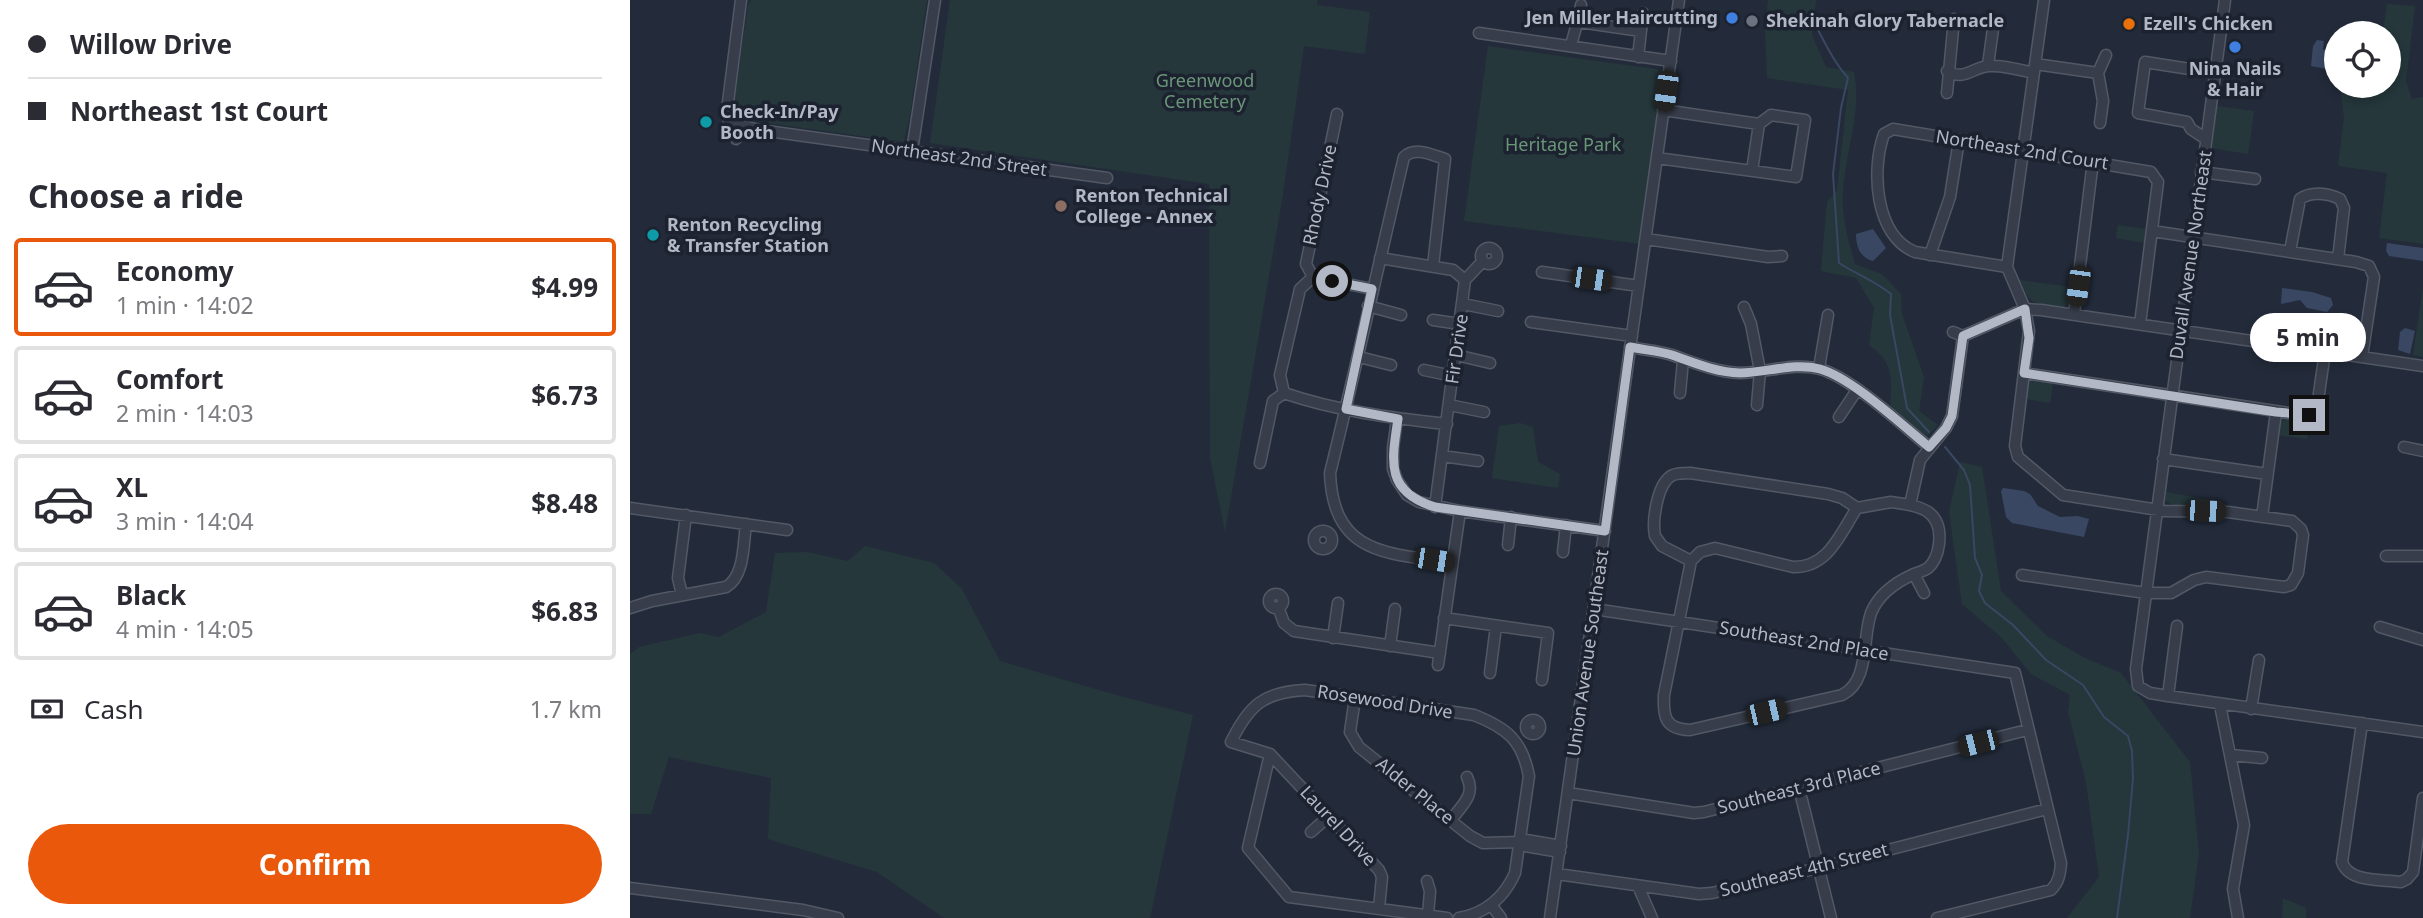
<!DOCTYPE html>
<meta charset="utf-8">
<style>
:root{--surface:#fff;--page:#f7f7f7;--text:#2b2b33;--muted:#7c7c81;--line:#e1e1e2;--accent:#ea580c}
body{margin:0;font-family:"Noto Sans",sans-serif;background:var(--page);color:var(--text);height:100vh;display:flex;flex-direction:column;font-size:26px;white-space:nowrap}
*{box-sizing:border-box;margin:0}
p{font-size:23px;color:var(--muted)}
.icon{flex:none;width:38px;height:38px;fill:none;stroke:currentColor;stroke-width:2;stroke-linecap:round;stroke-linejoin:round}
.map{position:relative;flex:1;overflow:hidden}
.side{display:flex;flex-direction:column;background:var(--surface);width:630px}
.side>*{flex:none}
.banner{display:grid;align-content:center;height:154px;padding:0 28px;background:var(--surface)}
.controls{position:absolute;left:1694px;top:21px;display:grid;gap:14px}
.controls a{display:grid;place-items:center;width:77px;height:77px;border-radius:50%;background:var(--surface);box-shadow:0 4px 10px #0003;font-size:35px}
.end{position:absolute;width:32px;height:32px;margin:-16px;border:9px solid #b2b8c6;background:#111;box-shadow:0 0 0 4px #111}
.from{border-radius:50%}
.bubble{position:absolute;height:49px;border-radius:24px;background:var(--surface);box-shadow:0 4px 10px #0003;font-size:23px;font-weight:700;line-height:49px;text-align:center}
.car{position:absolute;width:21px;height:42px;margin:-21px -10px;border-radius:9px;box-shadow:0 0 5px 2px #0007;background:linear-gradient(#222 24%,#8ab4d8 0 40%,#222 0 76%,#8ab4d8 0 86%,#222 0)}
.banner b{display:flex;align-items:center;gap:24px;height:66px;font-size:26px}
.banner b+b{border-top:2px solid var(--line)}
.banner i{width:18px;height:18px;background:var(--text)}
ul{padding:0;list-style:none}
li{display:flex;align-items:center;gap:21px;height:98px;margin:0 14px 10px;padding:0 14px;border:4px solid var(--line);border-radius:7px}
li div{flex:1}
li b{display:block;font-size:26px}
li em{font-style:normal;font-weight:700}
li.active{border-color:var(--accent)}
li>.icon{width:63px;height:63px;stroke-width:1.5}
h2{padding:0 28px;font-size:32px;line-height:84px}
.pay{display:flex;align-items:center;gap:18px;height:77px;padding:0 28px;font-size:26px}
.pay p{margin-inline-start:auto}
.cta{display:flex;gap:14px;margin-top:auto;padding:14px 28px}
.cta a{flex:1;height:80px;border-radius:42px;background:var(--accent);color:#fff;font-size:28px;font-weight:700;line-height:80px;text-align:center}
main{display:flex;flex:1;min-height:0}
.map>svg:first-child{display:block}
.green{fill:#25373b}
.water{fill:#394763}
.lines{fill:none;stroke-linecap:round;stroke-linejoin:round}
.stream{stroke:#394763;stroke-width:2}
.minor-casing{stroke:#525865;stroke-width:13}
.minor{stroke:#373d4a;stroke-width:10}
.route{stroke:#b2b8c6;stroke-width:9}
.shop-dot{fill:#3f7fe0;stroke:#1c222f;stroke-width:2.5}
.worship-dot{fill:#6b7280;stroke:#1c222f;stroke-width:2.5}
.food-dot{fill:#e8710a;stroke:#1c222f;stroke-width:2.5}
.culture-dot{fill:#0f9aa8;stroke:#1c222f;stroke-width:2.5}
.education-dot{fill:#8d6e63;stroke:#1c222f;stroke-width:2.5}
.labels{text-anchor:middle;stroke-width:7;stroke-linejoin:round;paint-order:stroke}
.poi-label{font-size:18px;font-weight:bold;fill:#b2b8c6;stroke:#1c222f;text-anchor:start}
.park-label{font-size:18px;fill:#6a9678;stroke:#1c222f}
.street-label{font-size:18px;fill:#b2b8c6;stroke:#1c222f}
</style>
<main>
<section class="side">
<div class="banner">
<b><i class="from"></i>Willow Drive</b>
<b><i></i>Northeast 1st Court</b>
</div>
<h2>Choose a ride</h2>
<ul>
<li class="active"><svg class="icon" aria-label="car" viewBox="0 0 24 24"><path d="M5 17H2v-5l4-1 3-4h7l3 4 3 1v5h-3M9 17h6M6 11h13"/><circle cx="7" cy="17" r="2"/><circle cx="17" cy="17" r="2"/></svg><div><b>Economy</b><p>1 min · 14:02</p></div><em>$4.99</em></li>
<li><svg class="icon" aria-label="car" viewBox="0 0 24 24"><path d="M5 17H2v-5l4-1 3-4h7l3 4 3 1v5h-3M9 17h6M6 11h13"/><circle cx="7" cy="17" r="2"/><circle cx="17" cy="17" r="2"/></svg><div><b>Comfort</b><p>2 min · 14:03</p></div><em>$6.73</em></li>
<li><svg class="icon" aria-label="car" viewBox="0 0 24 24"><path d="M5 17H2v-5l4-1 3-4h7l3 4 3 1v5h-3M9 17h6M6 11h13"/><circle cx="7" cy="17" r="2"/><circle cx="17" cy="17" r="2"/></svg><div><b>XL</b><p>3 min · 14:04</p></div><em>$8.48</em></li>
<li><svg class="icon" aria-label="car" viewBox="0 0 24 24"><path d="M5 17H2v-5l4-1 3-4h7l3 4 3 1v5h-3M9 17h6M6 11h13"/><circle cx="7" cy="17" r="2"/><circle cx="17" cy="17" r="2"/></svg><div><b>Black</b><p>4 min · 14:05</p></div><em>$6.83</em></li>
</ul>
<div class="pay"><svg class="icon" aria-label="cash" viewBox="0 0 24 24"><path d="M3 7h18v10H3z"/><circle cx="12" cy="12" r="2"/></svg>Cash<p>1.7 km</p></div>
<div class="cta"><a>Confirm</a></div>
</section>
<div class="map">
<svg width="1793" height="918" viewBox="0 0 1793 918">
<rect width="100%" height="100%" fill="#232b3a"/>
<path class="green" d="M121,0h176l-17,115 -6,27 -172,-24 16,-113z
M320,0h367v5l53,7 -5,42 -61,-8 -21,148 -58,338 -15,-74 -1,-274 -279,-41z
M1138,0h48l-4,35 14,32 28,5c8,39 -8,78 -11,118 -2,25 5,50 12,74l27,10 19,20 1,20 22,63 -5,34 19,14 -11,11 -37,-30c2,-28 4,-43 -21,-61l5,-37 -18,-30 -35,-7 6,-69 10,-12 11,-100 -81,-12 -2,-50z
M1757,4l28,2 -9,75 6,18 11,-2v147l-44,-6 8,-65 -49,-7 6,-48 -4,-32h49v-53h-6z
M858,46l175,24 -23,174 -176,-23z
M1587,106l37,5 -6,43 -37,-6z
M1488,225l28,4 -2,14 -28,-5z
M1389,280l52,7 -2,16 -5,4c-31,-5 -31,2 -45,-27z
M1793,288v69l-10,-2z
M1403,380l20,3 -3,20 -24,-4 3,-17z
M1654,419l18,2 8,-2 -3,20 -29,-4 2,-11z
M890,423l13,4 5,35 22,12 -2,14 -66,-10 7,-52z
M1330,462l22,5 19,124 46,45 38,22 36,15 69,89 9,91 -9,65h-123l32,-41 -13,-95 -18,-70 2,-17 -39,-21 -29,-36 -40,-34 -13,-92z
M1536,492l44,8 -1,4c-15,2 -32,7 -44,-4z
M235,546l69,17 28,26 38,72 116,34 77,20 -43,203h-206l-67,-46 -109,-33 3,-61 -102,-21 -18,57h-21v-160l9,-7 61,-14 19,4 47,-25 9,-59 32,-1 41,9z
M1653,898l23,10v10h-24z"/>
<path class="water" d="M1687,40l7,1 -1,9 6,-2 -3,21 -15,-3 2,-20z
M1243,229l13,19 -13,13c-13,-3 -17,-15 -17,-27z
M1757,243l36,5v13l-34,-5 -3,-5z
M1652,288l30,4 19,6 2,7 -6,7 -20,-4 -7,-8 -19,4z
M1775,328l10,3 -5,23 -12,-4 2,-18z
M1373,488l21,3 6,3 8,12 22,11 18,-1 11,3 -5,18 -72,-14 -6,-6 -5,-26z"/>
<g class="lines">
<path class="stream" d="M1182,19c12,21 20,41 36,59l-7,30 -8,66 6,89c17,11 36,18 52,31l-1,21 17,93 22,24
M1315,447l19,23 6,15 5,73 7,17 -3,16 6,12 28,22 33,35 37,25 21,32 24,19 4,15 1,27 -5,57 -11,83"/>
<defs>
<path id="minor" d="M1595,0l-89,669 2,17 12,7 18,3 255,36
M949,22l62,9
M849,33l192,28
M941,46c3,-14 8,-26 10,-41
M1008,57l5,-44
M1405,64l63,9
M1358,65l5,-36
M1317,71c17,11 27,-5 43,-5 14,-1 30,4 44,7
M1317,93l7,-74
M99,123l31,7 347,48
M1470,123l3,-22 -5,-28 8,-18
M106,139l-7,-16 -2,-13 14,-110
M1576,139l-15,-10 -4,-7 -49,-9 7,-51 70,11
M282,151l23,-151
M1027,158l139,19 9,-57 -34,-5 -12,9 -96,-14
M1122,171l7,-47
M1571,172l54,7
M1522,231l204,31 13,4 5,11 -12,80
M1016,239l122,18 14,-1
M851 256a8 8 0 1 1 16 0a8 8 0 1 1-16 0Z
M1660,251l10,-52c11,-8 28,-6 40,0l4,9 -6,51
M1300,255l20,-58 9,-57
M750,258l73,12 12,10
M803,266l12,-107c-13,-4 -30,-13 -41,-2 -25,105 -48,211 -74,316 3,82 57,80 122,90
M1377,267l-92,-15c-40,-16 -44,-82 -31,-118l9,-5 258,43 7,10 -18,142
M912,272l97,14
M683,277l59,12
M835,280l18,-19
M833,304l35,7
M738,306l33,9
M1114,307l7,17 9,47 -3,34
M1444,314l19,-153
M803,320l27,4
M901,322l101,14
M1323,332l10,4 62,-27 16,1 382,56
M1000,347c14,3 29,4 42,8 23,8 43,17 68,18 25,0 55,-11 80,-4 32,9 82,56 109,78
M826,355l34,8
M729,357l32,8
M1189,368l9,-53
M794,370l29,6
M1394,373l278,42h7l8,-8 8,-55
M654,393c52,18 108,25 163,31
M1050,393l3,-33
M819,405l35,7
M1209,417l18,-27
M767,419l-4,29v21l4,11 10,15 12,7 41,9 145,20
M1774,447l19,4
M812,456l36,5
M1533,459l104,15
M630,463l13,-62 11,-8 -4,-18 20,-86 13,-12 -7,-13 31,-150
M1261,502c28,4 52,7 48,42 -1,8 -4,18 -11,24 -4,3 -9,4 -14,6 -18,8 -35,19 -43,39 -9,25 -1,68 -29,82l-152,35c-25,-1 -27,-13 -26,-35l27,-134 9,-9 15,-4 78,19c35,1 47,-33 64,-59z
M1280,505l10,-45 26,-32 6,-12 11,-80
M805,507l30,-227
M0,508l157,22
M1632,517l14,-105
M684 540a9 9 0 1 1 18 0a9 9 0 1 1-18 0Z
M878,545l3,-28
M933,552l3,-27
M1756,556h37
M1061,561l-29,-15 -7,-10c-3,-15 2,-54 18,-61 5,-2 12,-2 17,-2l138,21 14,4 15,10
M1284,574l10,19
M1392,575l124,18h25l23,-13 12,-3 78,10 7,-2 7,-12 5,-38 -2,-6 -9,-8 -64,-9 -63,-1 -102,-16 -45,-38 -3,-11 14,-115 -4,-22 -18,-42 37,-267
M639 601a7 7 0 1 1 14 0a7 7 0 1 1-14 0Z
M52,595l-4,-17 8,-63
M648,607l6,16 10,8 146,22
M0,608l22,-7 74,-14c19,-11 17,-43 20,-63
M964,609l421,64 46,190c-1,11 -2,19 -10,27l-114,28
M814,618l104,15 -6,47
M1750,627l43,13
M703,638l5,-35
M760,646l5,-37
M808,665l22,-154
M860,673l6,-47
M1538,696l9,-70
M725,698l-5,34 9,15 111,89 13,7 38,-1
M1590,705l24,120 -11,64 5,29
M1621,709l8,-49
M896 727a7 7 0 1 1 14 0a7 7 0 1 1-14 0Z
M1732,723l-20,139c7,21 40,17 59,20l6,-3 6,-7 10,-74
M640,754l109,116 3,7 -3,31
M1601,755l31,3
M1169,788l32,130
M938,793l126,20 10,-1 323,-82
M821,820c11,-15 25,-25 16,-43
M681,832l18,-16
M930,852l-35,-6 -4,-4 5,-2 35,6
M927,874l142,20 13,-1 106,-25 229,-59
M797,881l3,10 -2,24
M1008,886l14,32
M0,888l173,22 35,8
M862,906l9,12
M817,918l-158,-21 -41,-49 22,-94 -39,-12c18,-37 33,-50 74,-52l169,25c33,13 48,25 55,61l-14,97c-11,25 -29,40 -56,45
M920,918l129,-918"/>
</defs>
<use href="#minor" class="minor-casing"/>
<use href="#minor" class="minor"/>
</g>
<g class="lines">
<path class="route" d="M702,281l40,8 -26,120 52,10c-7,44 -12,73 37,88l170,24 25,-184c14,3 29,4 42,8 23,8 43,17 68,18 25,0 55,-11 80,-4 32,9 82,56 109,78l17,-19 6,-12 11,-80 62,-27 4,29 -5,35 252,39 33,3"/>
</g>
<g class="shop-dot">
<circle cx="1102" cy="18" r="7"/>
<circle cx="1605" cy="47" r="7"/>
</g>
<circle class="worship-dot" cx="1122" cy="21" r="7"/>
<circle class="food-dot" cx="1499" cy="24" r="7"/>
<g class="culture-dot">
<circle cx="76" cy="122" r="7"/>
<circle cx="23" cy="235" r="7"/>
</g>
<circle class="education-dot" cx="431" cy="206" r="7"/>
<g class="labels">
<g class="poi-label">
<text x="1088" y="24" text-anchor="end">Jen Miller Haircutting</text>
<text x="1136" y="27">Shekinah Glory Tabernacle</text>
<text x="1513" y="30">Ezell's Chicken</text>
<text x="1605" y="75" text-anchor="middle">Nina Nails<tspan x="1605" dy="21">&amp; Hair</tspan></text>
<text x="90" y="118">Check-In/Pay<tspan x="90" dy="21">Booth</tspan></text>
<text x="445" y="202">Renton Technical<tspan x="445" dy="21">College - Annex</tspan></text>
<text x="37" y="231">Renton Recycling<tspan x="37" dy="21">&amp; Transfer Station</tspan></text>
</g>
<g class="park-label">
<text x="575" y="87">Greenwood<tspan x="575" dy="21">Cemetery</tspan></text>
<text x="933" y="151">Heritage Park</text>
</g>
<g class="street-label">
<text transform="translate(1392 150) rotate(9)" y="6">Northeast 2nd Court</text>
<text transform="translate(329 158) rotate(8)" y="6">Northeast 2nd Street</text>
<text transform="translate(690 195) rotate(-78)" y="6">Rhody Drive</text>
<text transform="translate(1561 255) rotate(-82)" y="6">Duvall Avenue Northeast</text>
<text transform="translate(827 349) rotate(-82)" y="6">Fir Drive</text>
<text transform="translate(1174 641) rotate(9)" y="6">Southeast 2nd Place</text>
<text transform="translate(958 653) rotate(-82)" y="6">Union Avenue Southeast</text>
<text transform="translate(755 702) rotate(9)" y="6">Rosewood Drive</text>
<text transform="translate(1169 788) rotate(-14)" y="6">Southeast 3rd Place</text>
<text transform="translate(785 791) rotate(39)" y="6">Alder Place</text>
<text transform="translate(708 826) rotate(47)" y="6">Laurel Drive</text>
<text transform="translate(1174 870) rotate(-14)" y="6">Southeast 4th Street</text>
</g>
</g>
</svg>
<div class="controls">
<a><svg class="icon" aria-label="locate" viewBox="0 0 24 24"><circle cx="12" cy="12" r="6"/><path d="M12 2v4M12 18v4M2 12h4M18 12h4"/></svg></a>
</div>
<i class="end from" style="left:702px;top:281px"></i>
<i class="end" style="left:1679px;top:415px"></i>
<div class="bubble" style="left:1620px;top:313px;width:116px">5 min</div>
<i class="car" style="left:1036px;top:91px;rotate:188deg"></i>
<i class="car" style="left:961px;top:279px;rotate:98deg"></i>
<i class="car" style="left:1448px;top:286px;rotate:188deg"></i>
<i class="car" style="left:1575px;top:511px;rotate:92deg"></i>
<i class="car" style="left:804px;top:560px;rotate:99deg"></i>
<i class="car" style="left:1136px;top:712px;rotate:77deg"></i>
<i class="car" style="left:1348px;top:743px;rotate:256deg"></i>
</div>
</main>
